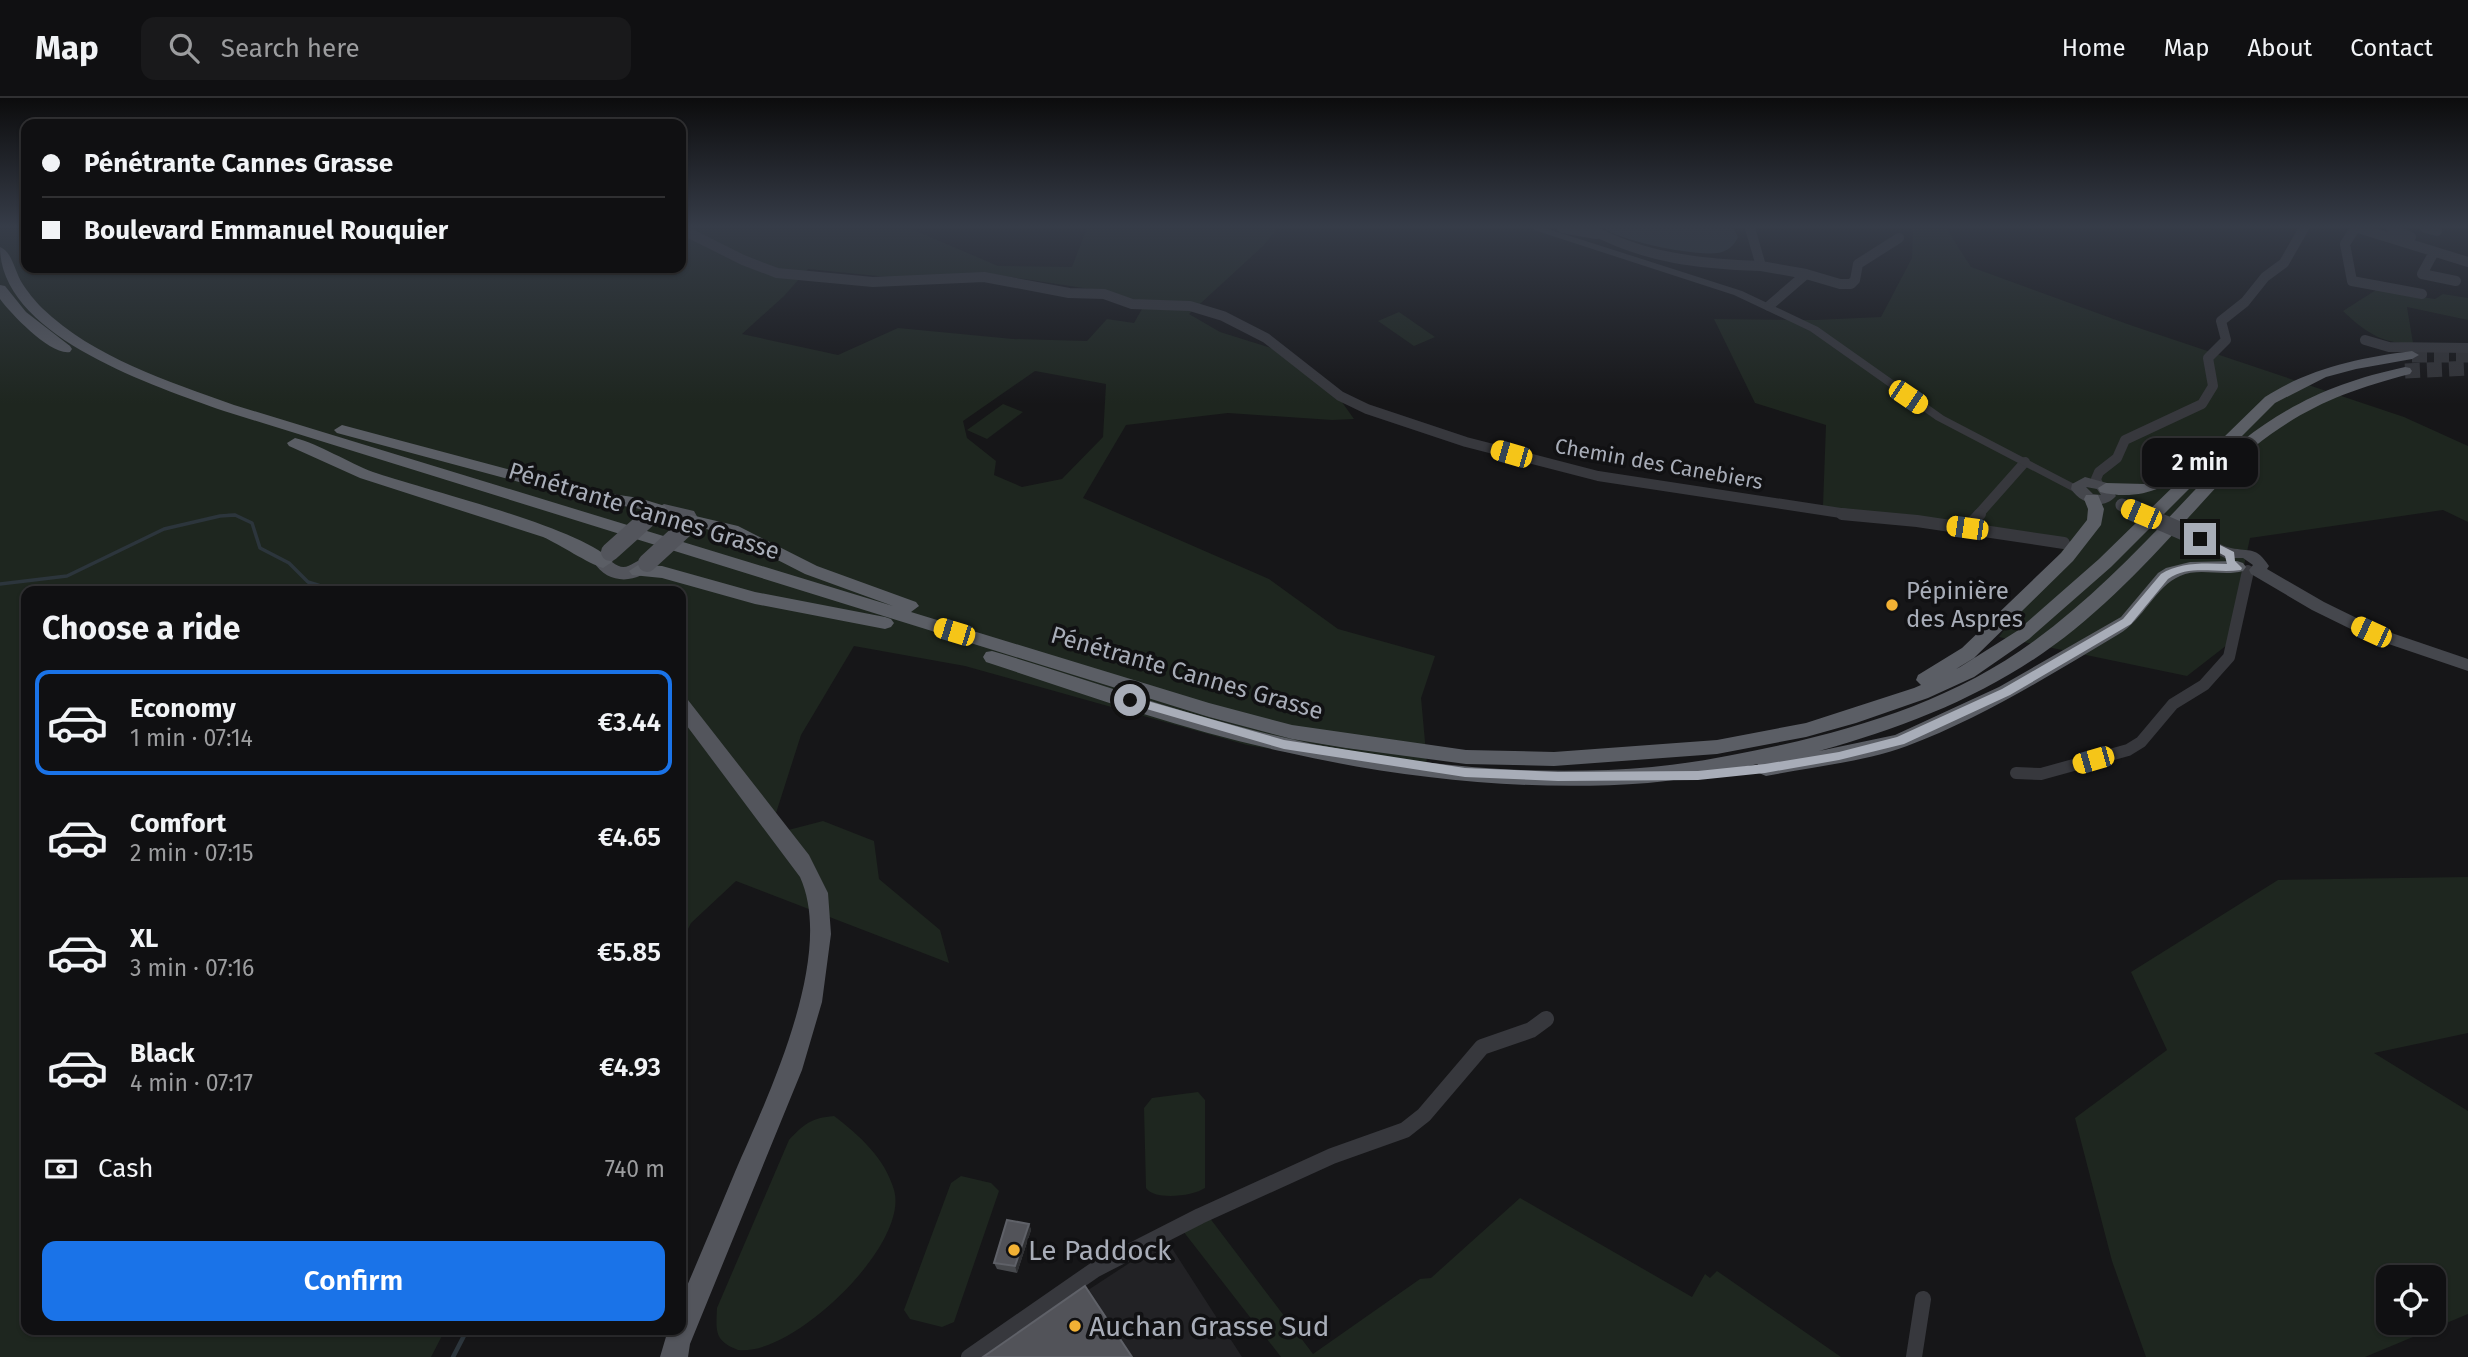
<!DOCTYPE html>
<meta charset="utf-8">
<style>
:root{--surface:#101012;--page:#19191b;--text:#f1f3f6;--muted:#9c9d9f;--line:#303032;--accent:#1a73e8}
body{margin:0;font-family:"Fira Sans",sans-serif;background:var(--page);color:var(--text);height:100vh;display:flex;flex-direction:column;font-size:26px;white-space:nowrap}
*{box-sizing:border-box;margin:0}
p{font-size:23px;color:var(--muted)}
.icon{flex:none;width:38px;height:38px;fill:none;stroke:currentColor;stroke-width:2;stroke-linecap:round;stroke-linejoin:round}
.map{position:relative;flex:1;overflow:hidden}
.side{position:absolute;left:21px;top:488px;width:665px;height:749px;display:flex;flex-direction:column;background:var(--surface);border-radius:14px;box-shadow:0 2px 5px #0004,0 0 0 2px var(--line)}
.side>*{flex:none}
.banner{position:absolute;left:21px;top:21px;width:665px;height:154px;border-radius:14px;box-shadow:0 2px 5px #0004,0 0 0 2px var(--line);display:grid;align-content:center;height:154px;padding:0 21px;background:var(--surface)}
.buttons{position:absolute;left:2376px;top:1167px;display:grid;gap:14px}
.buttons a{display:grid;place-items:center;width:70px;height:70px;border-radius:14px;background:var(--surface);box-shadow:0 2px 5px #0004,0 0 0 2px var(--line);font-size:35px}
.end{position:absolute;width:32px;height:32px;margin:-16px;border:9px solid #a8adb8;background:#111;box-shadow:0 0 0 4px #111}
.from{border-radius:50%}
.bubble{position:absolute;height:49px;border-radius:14px;background:var(--surface);box-shadow:0 2px 5px #0004,0 0 0 2px var(--line);font-size:23px;font-weight:600;line-height:49px;text-align:center}
.car{position:absolute;width:21px;height:42px;margin:-21px -10px;border-radius:9px;box-shadow:0 0 5px 2px #0007;background:linear-gradient(#f5c518 24%,#345 0 40%,#f5c518 0 76%,#345 0 86%,#f5c518 0)}
.banner b{display:flex;align-items:center;gap:24px;height:66px;font-size:26px}
.banner b+b{border-top:2px solid var(--line)}
.banner i{width:18px;height:18px;background:var(--text)}
ul{padding:0;list-style:none}
li{display:flex;align-items:center;gap:21px;height:105px;margin:0 14px 10px;padding:0 7px;border:4px solid transparent;border-radius:14px}
li div{flex:1}
li b{display:block;font-size:26px}
li em{font-style:normal;font-weight:600}
li.selected{border-color:var(--accent)}
li>.icon{width:63px;height:63px;stroke-width:1.5}
h2{padding:0 21px;font-size:32px;line-height:84px}
.pay{display:flex;align-items:center;gap:18px;height:77px;padding:0 21px;font-size:26px}
.pay p{margin-inline-start:auto}
.button{display:flex;gap:14px;margin-top:auto;padding:14px 21px}
.button a{flex:1;height:80px;border-radius:14px;background:var(--accent);color:#fff;font-size:28px;font-weight:600;line-height:80px;text-align:center}
header{display:flex;align-items:center;gap:42px;box-sizing:border-box;height:98px;padding:0 35px;background:var(--surface);border-bottom:2px solid var(--line)}
header strong{font-size:33px}
nav{display:flex;gap:38px;margin-inline-start:auto;font-size:24px}
.search{width:490px;height:63px;background:var(--page);display:flex;align-items:center;gap:18px;box-sizing:border-box;padding:0 24px;border-radius:14px;color:var(--muted);font-size:26px}
.map>svg:first-child{display:block}
.built{fill:#222225}
.green{fill:#1e261f;fill-rule:evenodd}
.water{fill:#2c353c}
.lines{fill:none;stroke-linecap:round;stroke-linejoin:round}
.stream-far2{stroke:#2c353c;stroke-width:2.5}
.stream-far1{stroke:#2c353c;stroke-width:3.5}
.stream{stroke:#2c353c;stroke-width:4.5}
.trunk-tunnel{stroke:#333438;stroke-width:15;stroke-dasharray:15 7;stroke-linecap:butt}
.minor-far2{stroke:#37383d;stroke-width:10}
.minor-far1{stroke:#37383d;stroke-width:12}
.minor{stroke:#37383d;stroke-width:16}
.tertiary{fill:#37383d;fill-rule:evenodd}
.secondary{fill:#45474d;fill-rule:evenodd}
.primary{fill:#53555c;fill-rule:evenodd}
.trunk{fill:#5b5e65;fill-rule:evenodd}
.secondary-bridge-far1{stroke:#45474d;stroke-width:13}
.secondary-bridge{stroke:#45474d;stroke-width:17}
.primary-bridge{stroke:#53555c;stroke-width:18}
.wall{fill:#47494d}
.shaded-wall{fill:#2f3033}
.building{fill:#525359;stroke:#5f6168;stroke-width:2}
.route{fill:#a8adb8}
.poi-dot{fill:#f2b134;stroke:#111113;stroke-width:2.5}
.labels{text-anchor:middle;stroke-width:7;stroke-linejoin:round;paint-order:stroke}
.far-street-label{font-size:21px;fill:#a8adb8;stroke:#111113}
.street-label{font-size:24px;fill:#a8adb8;stroke:#111113}
.poi-label{font-size:24px;fill:#a8adb8;stroke:#111113;text-anchor:start}
.near-poi-label{font-size:28px;fill:#a8adb8;stroke:#111113;text-anchor:start}
</style>
<header>
<strong>Map</strong>
<div class="search"><svg class="icon" aria-label="search" viewBox="0 0 24 24"><circle cx="10" cy="10" r="6"/><path d="M15 15l6 6"/></svg>Search here</div>
<nav><a>Home</a><a>Map</a><a>About</a><a>Contact</a></nav>
</header>
<div class="map">
<svg width="2468" height="1259" viewBox="0 0 2468 1259">
<rect width="100%" height="100%" fill="#161618"/>
<path class="built" d="M1166,1141l76,118h-256z"/>
<path class="green" d="M0,130h26v40h655v-40h228l89,38 74,1 15,-39h191l-15,18 -74,68 31,18 67,21 40,28 27,38 -22,1 -104,-7 -102,12 -43,73 186,81 69,50 97,27 -14,42 7,77 -181,-30 -282,-79 -111,-20 -53,89 -32,100 54,-14 51,20 5,38 61,51 9,33 -213,-82 -45,42 -10,20v-351h-655v738h419l-14,27h-431zM808,171l90,9 87,-5 118,18 39,18 -8,14 -27,-4 -20,22 -74,-2 -115,-11 -60,27 -96,-21 42,-38zM1035,273l71,13 -3,53 -41,42 -40,8 -28,-12 2,-14 -29,-23 -4,-17z
M1913,130h33l25,39 159,58 274,92 64,29v76l-25,-12 -193,28 -23,107 -40,31 -188,-39 71,-97 -247,-34 3,-81 -71,-22 -41,-84 101,1 66,-3 31,-59z
M2376,192l59,9 8,-5 25,4v22l-61,-13 6,36c-30,2 -49,-12 -70,-32z
M1399,214l36,25 -21,9 -36,-25z
M1003,306l20,8 -36,27 -20,-9z
M2468,779v156l-94,20 94,58v203l-103,43h-219l-34,-96 -37,-143 92,-68 -36,-78 147,-92zM2389,1180h45v45h-45z
M1198,994l7,8v88c-12,8 -50,13 -59,0l-2,-80 8,-10z
M834,1018c25,19 51,42 60,74 16,54 -101,167 -156,160 -24,-9 -22,-19 -21,-42l72,-168c15,-16 22,-22 45,-24z
M961,1078l30,7 8,8 -45,131 -12,5 -32,-8 -6,-9 47,-127z
M1520,1100l172,99 13,-23 5,4 7,-7 124,86h-560l-98,-126 26,-14 104,137 107,-75 11,-1z"/>
<path class="water" d="M1603,130h130l5,9c-4,9 -11,15 -21,16 -25,3 -95,-12 -114,-25z"/>
<g class="lines">
<path class="stream-far2" d="M228,417h8"/>
<path class="stream-far1" d="M0,486l67,-8 97,-47 56,-13 15,-1 17,8 8,25 29,15 19,19 32,10"/>
<path class="stream" d="M681,837v25
M453,1259l14,-27"/>
<path class="trunk-tunnel" d="M2412,257h56
M2405,273l63,-3"/>
<path class="minor-far2" d="M1562,130l34,6
M1589,130c54,30 111,36 172,38
M1750,130l11,38 45,8 -37,32
M2355,130l-10,16 7,37 70,13
M2358,130l110,34
M2391,130l20,9
M2425,130l12,3
M681,131l62,31 34,13 96,9 111,-5 85,16 35,1 28,10 58,2 33,10 43,22 74,58 27,13 99,33 132,34 256,39
M2434,154l-12,22 34,7
M1806,176l34,10h11l4,-4 3,-16 41,-26
M2365,242l24,7 79,1
M2098,386l-2,-5 3,-7 18,-14 8,-18 77,-36 11,-18 -5,-28 18,-18 -5,-19 24,-19 20,-25 19,-14 20,-35
M1978,417l47,-53"/>
<path class="minor-far1" d="M1842,416l75,7 147,22
M1967,430l13,-14
M2016,675l25,1 87,-24 13,-8 32,-38 31,-19 25,-28 19,-86"/>
<path class="minor" d="M969,1259l127,-88 104,-53 132,-60 73,-26 19,-15 58,-68 49,-17 15,-11
M1914,1259l9,-58"/>
<path class="tertiary" d="M1533,130h12l197,63 76,36 126,89 140,73 -2,3h-8l-138,-72 -126,-89 -76,-36 -200,-65z"/>
<path class="secondary" d="M2085,379l22,6 9,13c-13,15 -35,8 -45,-7l1,-5zM2086,389l11,2 4,6 -8,-1z
M2200,436c11,3 20,12 31,14 19,4 25,-2 38,18l-2,3 57,33 53,26 91,31v12l-103,-35 -53,-26 -61,-36 -2,-4 4,-5 -10,-7h-18l-30,-15 -3,-4 3,-4z"/>
<path class="primary" d="M664,406l30,7 5,9 -9,13h-12l-2,-4 6,-10 -16,-4 -17,7 -6,-1 -2,-4z
M610,448l9,6 -7,10c15,12 20,-1 35,-5l9,6c-16,21 -48,23 -62,-1l10,-14z
M681,600l7,2 121,155 19,38 3,41 -9,68 -20,68 -112,274 -2,13h-28l8,-27h13v-30c18,-42 36,-85 54,-128 32,-74 101,-216 65,-295l-119,-159z"/>
<path class="trunk" d="M0,149c12,4 15,25 22,36 5,8 13,18 20,25 52,50 126,73 192,97l659,201 -88,-32 -78,-40 -42,-10 -2,-4 8,-5 47,11 79,40 99,36 3,4 -8,6 298,91 83,22 174,25 88,2 163,-12 89,-17 108,-35 7,-3 -5,-5 2,-5 44,-27 99,-95 26,-33 1,-11 -4,-10 2,-4h12l6,14 -3,16 -28,36 -99,97 -18,11 4,-2 57,-36 82,-72 166,-162c45,-29 94,-39 147,-46l7,4 -7,4 -56,10 -30,8 -51,26 -164,164 -82,72 -55,38 -46,21 -72,25 -50,14 -89,17 -163,12 -88,-2 -120,-16 -54,-9 -83,-22 -985,-306c-70,-25 -224,-75 -224,-164z
M0,187l5,1 21,26 44,34 2,3 -2,3c-19,4 -59,-38 -70,-53z
M2405,269l5,1 2,3 -2,3c-62,16 -106,33 -156,73 -68,70 -130,150 -211,206 -68,47 -144,76 -224,98l76,-16 104,-48 122,-70 37,-44 8,-5 24,-6 47,-1 6,2 3,4 -3,4c-20,6 -43,-4 -63,5 -24,10 -37,44 -61,58 -69,41 -137,84 -212,112 -44,16 -95,21 -141,30l-7,-3 -3,-5 2,-4c-36,7 -73,16 -110,19 -120,9 -245,-4 -363,-31 -102,-22 -201,-58 -299,-90l-3,-5 3,-5 6,-1c86,25 170,56 257,78 129,33 270,50 403,38 43,-4 87,-13 129,-22 90,-20 178,-49 253,-104 78,-57 141,-132 208,-200 53,-41 99,-60 163,-74z
M342,327l244,65 53,8 26,8 2,4 -8,5 -23,-7 -50,-8 -249,-67 -3,-3z
M295,340c24,6 54,25 78,34 46,16 217,58 239,90l-9,6c-16,-5 -42,-23 -60,-31l-183,-59 -71,-32 -2,-3z
M2187,360l8,5 -2,3c-28,24 -56,35 -93,26l-2,-4 8,-5 39,1z
M638,467l24,1 93,26 130,25 6,2 3,4 -3,4 -6,2 -130,-25 -93,-26 -30,-3 -3,-4z"/>
<path class="secondary-bridge-far1" d="M2122,407l24,10"/>
<path class="secondary-bridge" d="M2142,416l58,25"/>
<path class="primary-bridge" d="M610,454l39,-35
M647,465l37,-34"/>
</g>
<path class="wall" d="M1029,1126l2,6 -14,43 -20,-4 -3,-6z"/>
<path class="shaded-wall" d="M1029,1126l2,6 -14,43 -2,-7z"/>
<path class="building" d="M1007,1122l22,4 -14,42 -21,-3z
M1085,1188l47,71h-149z"/>
<linearGradient id="sky" x2="0" y2="1"><stop stop-color="#0c0c0d"/><stop offset="0.42" stop-color="#363c48"/><stop offset="1" stop-color="#363c48" stop-opacity="0"/></linearGradient>
<rect width="2468" height="306" fill="url(#sky)"/>
<path class="route" d="M2197,439h7l30,15 1,9 7,7 -1,2c-25,4 -51,-6 -73,9l-37,45 -121,71 -106,49 -65,16 -74,13 -67,7 -140,1 -93,-4 -181,-28 -158,-46 -1,-3 5,-4 154,44 181,28 93,4 140,-1 67,-7 74,-12 58,-15 105,-48 121,-70 38,-45c19,-12 43,-11 66,-10l-2,-8 -28,-15z"/>
<g class="poi-dot">
<circle cx="1892" cy="507" r="7"/>
<circle cx="1014" cy="1152" r="7"/>
<circle cx="1075" cy="1228" r="7"/>
</g>
<g class="labels">
<g class="far-street-label">
<text transform="translate(1659 366) rotate(10)" y="7">Chemin des Canebiers</text>
</g>
<g class="street-label">
<text transform="translate(644 413) rotate(17)" y="8">Pénétrante Cannes Grasse</text>
<text transform="translate(1187 575) rotate(16)" y="8">Pénétrante Cannes Grasse</text>
</g>
<g class="poi-label">
<text x="1906" y="501">Pépinière<tspan x="1906" dy="28">des Aspres</tspan></text>
</g>
<g class="near-poi-label">
<text x="1028" y="1162">Le Paddock</text>
<text x="1089" y="1238">Auchan Grasse Sud</text>
</g>
</g>
</svg>
<div class="buttons">
<a><svg class="icon" aria-label="locate" viewBox="0 0 24 24"><circle cx="12" cy="12" r="6"/><path d="M12 2v4M12 18v4M2 12h4M18 12h4"/></svg></a>
</div>
<i class="end from" style="left:1130px;top:602px"></i>
<i class="end" style="left:2200px;top:441px"></i>
<div class="bubble" style="left:2142px;top:340px;width:116px">2 min</div>
<i class="car" style="left:1908px;top:299px;rotate:124deg"></i>
<i class="car" style="left:1511px;top:356px;rotate:286deg"></i>
<i class="car" style="left:2141px;top:416px;rotate:293deg"></i>
<i class="car" style="left:1967px;top:430px;rotate:278deg"></i>
<i class="car" style="left:954px;top:534px;rotate:287deg"></i>
<i class="car" style="left:2371px;top:534px;rotate:295deg"></i>
<i class="car" style="left:2093px;top:662px;rotate:254deg"></i>
<div class="banner">
<b><i class="from"></i>Pénétrante Cannes Grasse</b>
<b><i></i>Boulevard Emmanuel Rouquier</b>
</div>
<section class="side">
<h2>Choose a ride</h2>
<ul>
<li class="selected"><svg class="icon" aria-label="car" viewBox="0 0 24 24"><path d="M5 17H2v-5l4-1 3-4h7l3 4 3 1v5h-3M9 17h6M6 11h13"/><circle cx="7" cy="17" r="2"/><circle cx="17" cy="17" r="2"/></svg><div><b>Economy</b><p>1 min · 07:14</p></div><em>€3.44</em></li>
<li><svg class="icon" aria-label="car" viewBox="0 0 24 24"><path d="M5 17H2v-5l4-1 3-4h7l3 4 3 1v5h-3M9 17h6M6 11h13"/><circle cx="7" cy="17" r="2"/><circle cx="17" cy="17" r="2"/></svg><div><b>Comfort</b><p>2 min · 07:15</p></div><em>€4.65</em></li>
<li><svg class="icon" aria-label="car" viewBox="0 0 24 24"><path d="M5 17H2v-5l4-1 3-4h7l3 4 3 1v5h-3M9 17h6M6 11h13"/><circle cx="7" cy="17" r="2"/><circle cx="17" cy="17" r="2"/></svg><div><b>XL</b><p>3 min · 07:16</p></div><em>€5.85</em></li>
<li><svg class="icon" aria-label="car" viewBox="0 0 24 24"><path d="M5 17H2v-5l4-1 3-4h7l3 4 3 1v5h-3M9 17h6M6 11h13"/><circle cx="7" cy="17" r="2"/><circle cx="17" cy="17" r="2"/></svg><div><b>Black</b><p>4 min · 07:17</p></div><em>€4.93</em></li>
</ul>
<div class="pay"><svg class="icon" aria-label="cash" viewBox="0 0 24 24"><path d="M3 7h18v10H3z"/><circle cx="12" cy="12" r="2"/></svg>Cash<p>740 m</p></div>
<div class="button"><a>Confirm</a></div>
</section>
</div>
